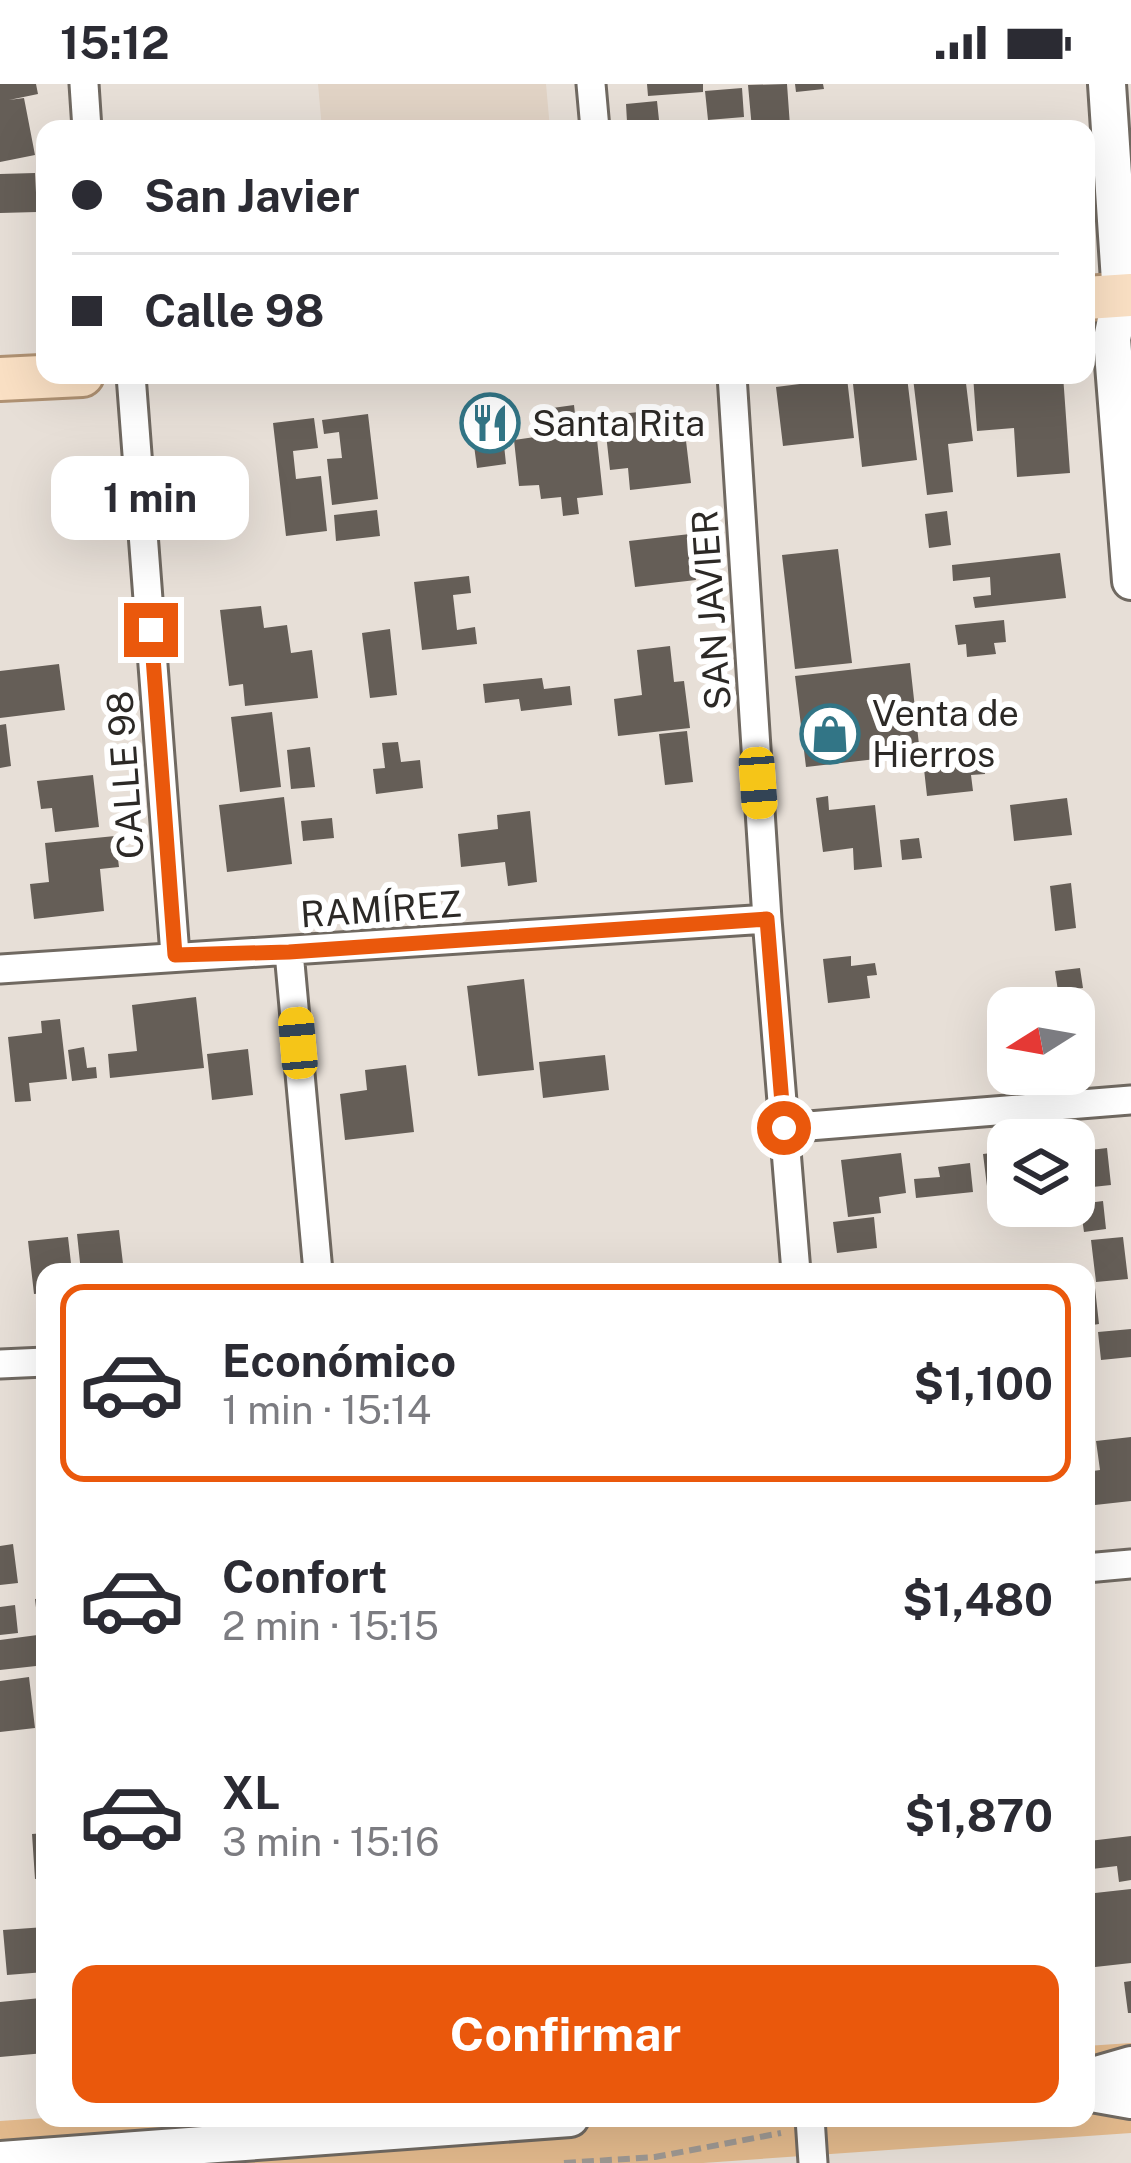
<!DOCTYPE html>
<html lang="es">
<meta charset="utf-8">
<style>
:root{--surface:#fff;--page:#f2f2f3;--text:#2b2b33;--muted:#7c7c81;--line:#e1e1e2;--accent:#ea580c}
body{margin:0;font-family:"Public Sans",sans-serif;background:var(--page);color:var(--text);height:100vh;display:flex;flex-direction:column;font-size:45px;white-space:nowrap}
*{box-sizing:border-box;margin:0}
p{font-size:39px;color:var(--muted)}
.icon{flex:none;width:66px;height:66px;fill:none;stroke:currentColor;stroke-width:2;stroke-linecap:round;stroke-linejoin:round}
.map{position:relative;flex:1;overflow:hidden}
.details{position:absolute;left:36px;top:1179px;width:1059px;height:864px;display:flex;flex-direction:column;background:var(--surface);border-radius:24px;box-shadow:0 12px 48px #0002}
.details>*{flex:none}
.banner{position:absolute;left:36px;top:36px;width:1059px;height:264px;border-radius:24px;box-shadow:0 12px 48px #0002;display:grid;align-content:center;height:264px;padding:0 36px;background:var(--surface)}
.needle{width:78px;rotate:259deg}
.tools{position:absolute;left:987px;top:903px;display:grid;gap:24px}
.tools a{display:grid;place-items:center;width:108px;height:108px;border-radius:24px;background:var(--surface);box-shadow:0 12px 48px #0002;font-size:60px}
.end{position:absolute;width:54px;height:54px;margin:-27px;border:15px solid #ea580c;background:#fff;box-shadow:0 0 0 6px #fff}
.from{border-radius:50%}
.bubble{position:absolute;height:84px;border-radius:24px;background:var(--surface);box-shadow:0 12px 48px #0002;font-size:39px;font-weight:700;line-height:84px;text-align:center}
.car{position:absolute;width:36px;height:72px;margin:-36px -18px;border-radius:15px;box-shadow:0 0 9px 3px #0007;background:linear-gradient(#f5c518 24%,#345 0 40%,#f5c518 0 76%,#345 0 86%,#f5c518 0)}
.banner b{display:flex;align-items:center;gap:42px;height:114px;font-size:45px}
.banner b+b{border-top:3px solid var(--line)}
.banner i{width:30px;height:30px;background:var(--text)}
ul{padding:21px 0 0;list-style:none}
li{display:flex;align-items:center;gap:36px;height:198px;margin:0 24px 18px;padding:0 12px;border:6px solid transparent;border-radius:24px}
li div{flex:1}
li b{display:block;font-size:45px}
li em{font-style:normal;font-weight:700}
li.active{border-color:var(--accent)}
li>.icon{width:108px;height:108px;stroke-width:1.5}
.primary-button{display:flex;gap:24px;margin-top:auto;padding:24px 36px}
.primary-button a{flex:1;height:138px;border-radius:24px;background:var(--accent);color:#fff;font-size:48px;font-weight:700;line-height:138px;text-align:center}
.status{display:flex;justify-content:space-between;align-items:center;height:84px;padding:0 60px;background:var(--surface);direction:ltr}
.status svg{height:33px;fill:currentColor}
.map>svg:first-child{display:block}
.built{fill:#e1d3c5}
.green{fill:#e2b98c}
.building{fill:#655e57}
.lines{fill:none;stroke-linecap:round;stroke-linejoin:round}
.street-casing{stroke:#706961;stroke-width:33}
.secondary-casing{stroke:#706961;stroke-width:42}
.primary-casing{stroke:#b09273;stroke-width:48}
.path{stroke:#9e9892;stroke-width:6;stroke-dasharray:12 6;stroke-linecap:butt}
.street{stroke:#fff;stroke-width:27}
.secondary{stroke:#fff;stroke-width:36}
.primary{stroke:#fae0c4;stroke-width:42}
.route{stroke:#ea580c;stroke-width:15}
.labels{text-anchor:middle;stroke-width:12;stroke-linejoin:round;paint-order:stroke}
.poi-label{font-size:36px;fill:#2c2926;stroke:#fff;text-anchor:start}
.street-label{font-size:36px;fill:#2c2926;stroke:#fff}
</style>
<div class="status"><b>15:12</b><svg viewBox="0 0 49 12"><path d="M0 12V9h3v3zM5 12V6h3v6zM10 12V3h3v9zM15 12V0h3v12zM26 1h20v11H26zM47 4h2v5h-2z"/></svg></div>
<div class="map">
<svg width="1131" height="2079" viewBox="0 0 1131 2079">
<rect width="100%" height="100%" fill="#e7dfd7"/>
<path class="built" d="M318,0h228l4,45h-228z"/>
<path class="green" d="M1131,1959v90l-428,30h-703v-42l45,-3h1041v-72z"/>
<path class="building" d="M0,0h36l2,10 -29,6 15,-2 11,57 -35,7z
M647,0h56v8l-55,4z
M787,0l3,42 -38,3 -4,-44z
M795,0h28l1,5 -28,3z
M742,4l2,29 -36,3 -3,-29z
M657,17l2,19 -32,2 -1,-18z
M35,89l2,39 -37,1v-39z
M940,291h25l8,66 -25,3 5,48 -26,3 -14,-117z
M973,291h90l7,98 -53,4 -3,-49 -37,3z
M907,293l10,83 -55,7 -9,-83z
M847,294l7,60 -71,8 -7,-59z
M508,317l2,25 -37,5 -3,-26z
M574,321l3,27 19,-2 7,65 -26,3 2,16 -16,2 -2,-19 -20,2 -2,-14 -20,1 -5,-46 28,-4 -4,-26z
M682,323l9,76 -61,7 -2,-22 -18,2 -6,-54z
M368,330l10,85 -46,6 -5,-46 15,-1 -3,-26 -15,2 -2,-14z
M314,334l4,30 -25,3 3,28 25,-3 6,55 -41,5 -13,-113z
M503,351l3,29 -29,4 -4,-30z
M377,426l3,26 -44,5 -2,-26z
M947,427l4,34 -22,3 -4,-34z
M690,450l6,46 -61,7 -6,-46z
M838,465l14,114 -57,6 -13,-114z
M1060,469l6,45 -91,10 -2,-11 18,-2 -1,-18 -37,4 -1,-16z
M469,492l2,17 -18,2 4,35 18,-3 2,17 -55,6 -8,-68z
M261,522l3,22 23,-3 4,28 21,-3 6,48 -73,8 -2,-22 -14,2 -9,-76z
M1004,536l2,22 -12,1 2,11 -29,3 -1,-13 -8,1 -3,-20z
M390,545l7,66 -27,3 -8,-65z
M670,562l4,36 10,-1 6,47 -72,8 -4,-37 28,-4 -5,-45z
M910,579l10,91 -114,13 -11,-91z
M59,580l6,46 -65,8v-47z
M542,594l2,11 26,-3 2,19 -51,6 -2,-12 -34,4 -2,-19z
M272,628l9,75 -41,5 -9,-75z
M6,640l5,42 -11,2v-43z
M687,647l6,51 -28,3 -6,-51z
M398,658l3,20 19,-2 3,28 -47,6 -3,-25 12,-1 -3,-25z
M310,663l5,40 -24,2 -4,-39z
M983,670l2,20 -14,1 2,16 -46,5 -4,-36z
M93,691l6,52 -44,5 -3,-24 -11,1 -4,-28z
M828,712l1,14 46,-5 7,62 -28,3 -1,-22 -30,4 -7,-54z
M284,713l8,67 -65,8 -8,-67z
M1067,714l5,37 -58,6 -4,-36z
M530,727l7,71 -29,4 -3,-24 -44,5 -3,-33 40,-5 -1,-14z
M332,734l2,20 -31,3 -2,-20z
M115,752l4,31 -19,2 4,42 -70,8 -4,-35 19,-2 -4,-39z
M919,754l3,20 -20,2 -2,-20z
M1071,799l5,45 -21,3 -5,-45z
M851,872v10l24,-3 2,12 -10,1 3,22 -42,5 -5,-44z
M1080,884l3,20 -25,3 -3,-20z
M524,895l10,91 -56,6 -11,-90z
M196,913l8,71 -94,10 -2,-24 29,-3 -5,-46z
M60,935l7,60 -38,4 2,18 -16,1 -7,-65 34,-4 -1,-12z
M84,963l3,21 9,-1 1,11 -25,3 -4,-31z
M248,965l5,46 -41,5 -5,-46z
M605,971l4,35 -66,8 -4,-36z
M406,981l8,67 -69,8 -5,-46 27,-4 -2,-20z
M1107,1064l4,37 -37,4v-37z
M1008,1067v33l-21,2 -4,-32z
M901,1069l5,40 -27,4 2,16 -33,4 -7,-57z
M970,1079l3,29 -57,6 -2,-19 26,-2 -2,-10z
M1103,1117l3,28 -22,3 -4,-28z
M874,1133l3,31 -40,5 -4,-31z
M119,1146l5,42h-43l-4,-38z
M68,1153l4,35h-27v21l-11,1 -6,-53z
M1123,1153l5,42 -32,3 -5,-42z
M1095,1204l4,36 -13,2v-37z
M1131,1245v28l-30,3 -3,-28z
M38,1326h7v37l-3,1z
M1131,1353v64l-45,5v-34l14,-2 -4,-29z
M13,1460l5,39 -18,2v-39z
M45,1514v34l-6,1 -4,-34z
M15,1521l3,28 -18,2v-28z
M45,1550v31l-45,5v-30z
M29,1593l6,51 -35,4v-51z
M45,1749v45l-10,1 -3,-45z
M1131,1752v44l-12,2 -2,-16 -25,3 -3,-28z
M1131,1805v74l-45,5v-74z
M45,1843v45l-38,3 -4,-45z
M1131,1897v32h-3l-4,-31z
M41,1914l4,55 -45,4v-55z"/>
<g class="lines">
<defs>
<path id="street" d="M84,0l3,45
M591,0l4,45
M131,291l44,580
M732,291l35,544 29,353
M289,868l29,320
M0,885l767,-50
M784,1044l347,-28
M0,1280l45,-2
M1086,1484l45,-4
M810,2034l3,45"/>
<path id="secondary" d="M1107,0l14,212 -9,43 19,242
M1086,1994l45,-13
M1086,2008l45,8
M0,2076l570,-42"/>
<path id="primary" d="M1086,214l45,-3
M0,295l82,-4"/>
</defs>
<use href="#street" class="street-casing"/>
<use href="#secondary" class="secondary-casing"/>
<use href="#primary" class="primary-casing"/>
<path class="path" d="M564,2079l91,-6 126,-24"/>
<use href="#street" class="street"/>
<use href="#secondary" class="secondary"/>
<use href="#primary" class="primary"/>
</g>
<g class="lines">
<path class="route" d="M151,546l24,325 114,-3 478,-33 17,209"/>
</g>
<defs>
<symbol id="restaurant-ring" viewBox="-11 -11 22 22"><circle r="9.5" fill="#fff" stroke="#327586" stroke-width="1.5"/><path d="M-5-6h1v4h1v-4h1v4h1v-4h1v5L-1.5 .5V6h-2V.5L-5-1ZM5-6V6H3V1.5H1.5Q1.5-4 5-6Z" fill="#327586"/></symbol>
<symbol id="shop-ring" viewBox="-11 -11 22 22"><circle r="9.5" fill="#fff" stroke="#327586" stroke-width="1.5"/><path d="M-5-2.5h2.3a2.7 3.5 0 0 1 5.4 0H5L5.5 6h-11ZM-1.5-2.5h3a1.5 2.3 0 0 0-3 0Z" fill="#327586"/></symbol>
</defs>
<g fill-rule="evenodd">
<use href="#restaurant-ring" x="457" y="306" width="66" height="66"/>
<use href="#shop-ring" x="797" y="617" width="66" height="66"/>
</g>
<g class="labels">
<g class="poi-label">
<text x="532" y="352">Santa Rita</text>
<text x="872" y="642">Venta de<tspan x="872" dy="41">Hierros</tspan></text>
</g>
<g class="street-label">
<text transform="translate(711 526) rotate(-94)" y="13">SAN JAVIER</text>
<text transform="translate(125 691) rotate(-94)" y="13">CALLE 98</text>
<text transform="translate(381 825) rotate(-4)" y="13">RAMÍREZ</text>
</g>
</g>
</svg>
<div class="tools">
<a><svg class="needle" viewBox="-14 -14 28 28"><path d="M0-13l5 13h-10z" fill="#e53935"/><path d="M0 13l5-13h-10z" fill="#7c7c81"/></svg></a>
<a><svg class="icon" aria-label="layers" viewBox="0 0 24 24"><path d="M12 4l9 5-9 5-9-5zM3 14l9 5 9-5"/></svg></a>
</div>
<i class="end from" style="left:784px;top:1044px"></i>
<i class="end" style="left:151px;top:546px"></i>
<div class="bubble" style="left:51px;top:372px;width:198px">1 min</div>
<i class="car" style="left:758px;top:699px;rotate:176deg"></i>
<i class="car" style="left:298px;top:959px;rotate:355deg"></i>
<div class="banner">
<b><i class="from"></i>San Javier</b>
<b><i></i>Calle 98</b>
</div>
<section class="details">
<ul>
<li class="active"><svg class="icon" aria-label="car" viewBox="0 0 24 24"><path d="M5 17H2v-5l4-1 3-4h7l3 4 3 1v5h-3M9 17h6M6 11h13"/><circle cx="7" cy="17" r="2"/><circle cx="17" cy="17" r="2"/></svg><div><b>Económico</b><p>1 min · 15:14</p></div><em>$1,100</em></li>
<li><svg class="icon" aria-label="car" viewBox="0 0 24 24"><path d="M5 17H2v-5l4-1 3-4h7l3 4 3 1v5h-3M9 17h6M6 11h13"/><circle cx="7" cy="17" r="2"/><circle cx="17" cy="17" r="2"/></svg><div><b>Confort</b><p>2 min · 15:15</p></div><em>$1,480</em></li>
<li><svg class="icon" aria-label="car" viewBox="0 0 24 24"><path d="M5 17H2v-5l4-1 3-4h7l3 4 3 1v5h-3M9 17h6M6 11h13"/><circle cx="7" cy="17" r="2"/><circle cx="17" cy="17" r="2"/></svg><div><b>XL</b><p>3 min · 15:16</p></div><em>$1,870</em></li>
</ul>
<div class="primary-button"><a>Confirmar</a></div>
</section>
</div>
